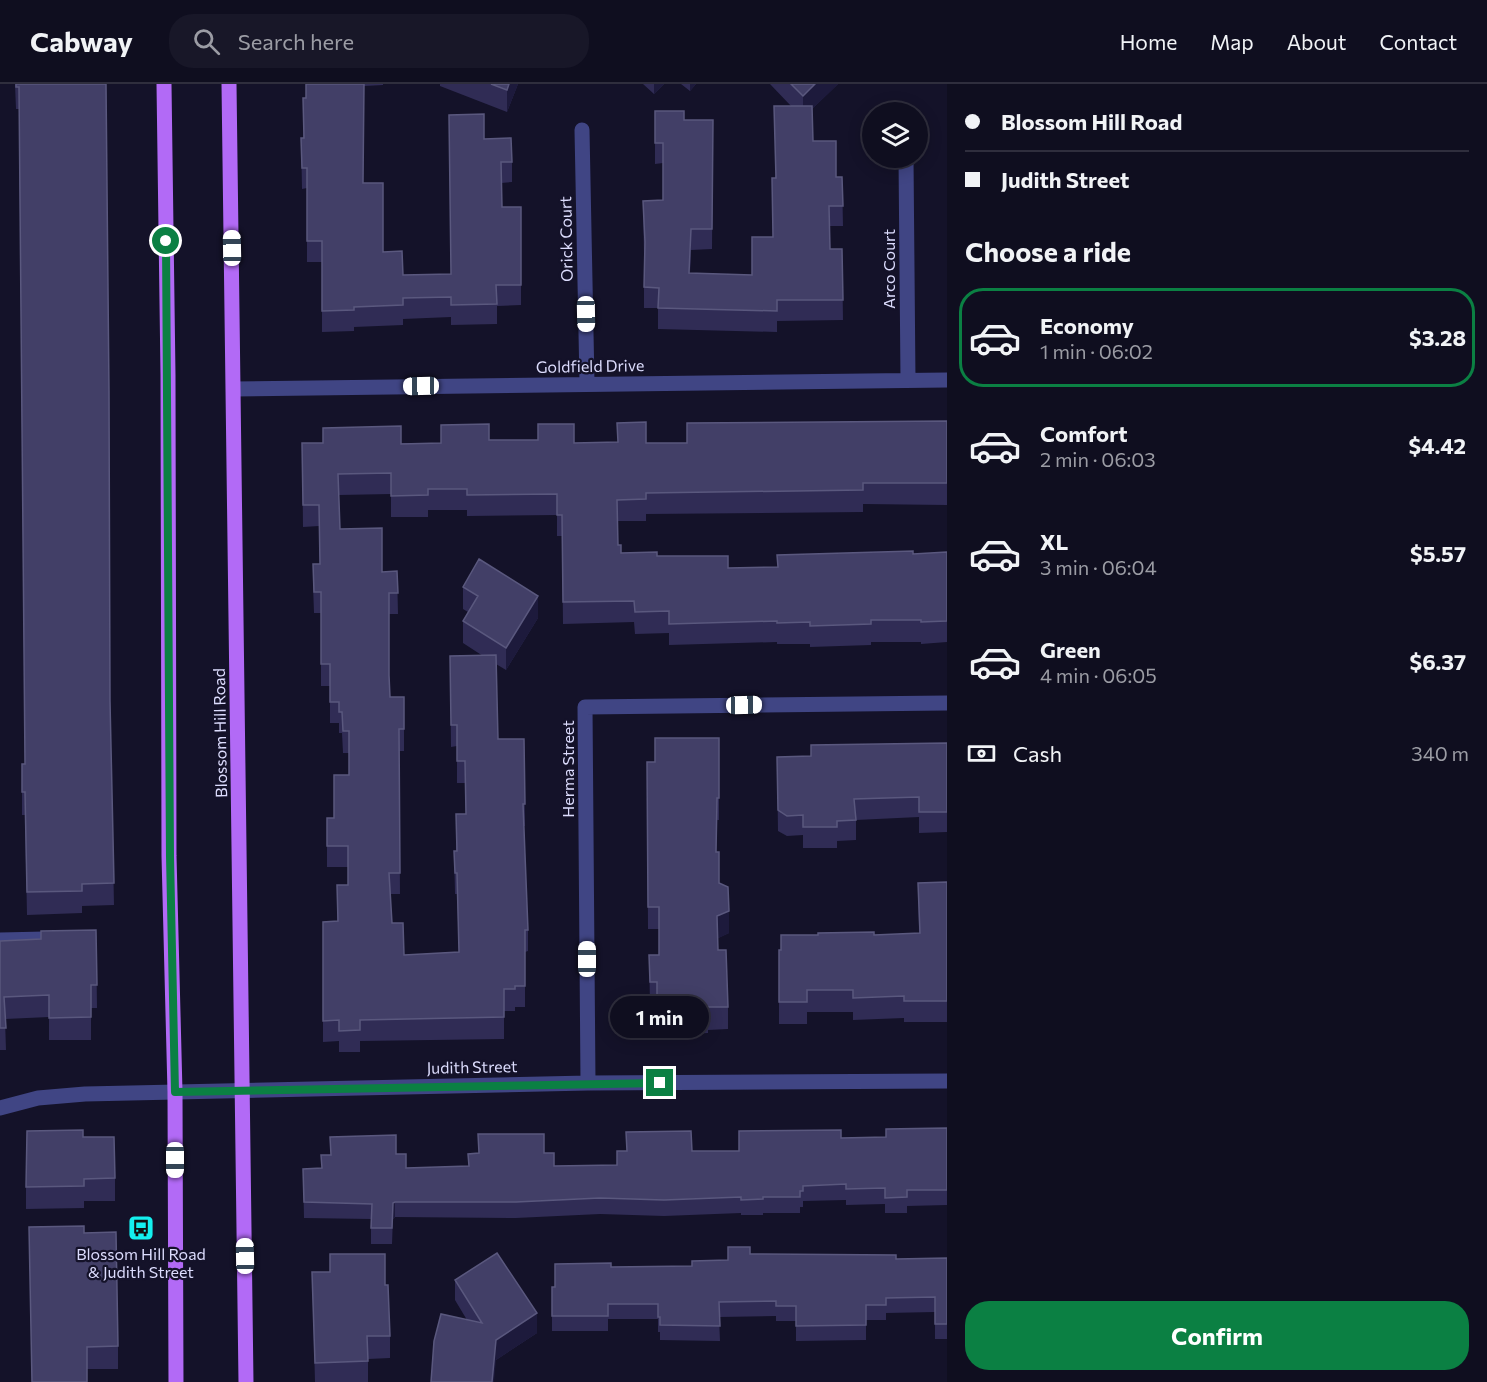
<!DOCTYPE html>
<meta charset="utf-8">
<style>
:root{--surface:#0f0e1f;--page:#181728;--text:#f1f3f6;--muted:#9b9ca4;--line:#2f2e3d;--accent:#0b8043}
body{margin:0;font-family:Commissioner,sans-serif;background:var(--page);color:var(--text);height:100vh;display:flex;flex-direction:column;font-size:22px;white-space:nowrap}
*{box-sizing:border-box;margin:0}
p{font-size:20px;color:var(--muted)}
.icon{flex:none;width:33px;height:33px;fill:none;stroke:currentColor;stroke-width:2;stroke-linecap:round;stroke-linejoin:round}
.map{position:relative;flex:1;overflow:hidden}
.drawer{display:flex;flex-direction:column;background:var(--surface);width:540px}
.drawer>*{flex:none}
.banner{display:grid;align-content:center;height:132px;padding:0 18px;background:var(--surface)}
.tools{position:absolute;left:862px;top:18px;display:grid;gap:12px}
.tools a{display:grid;place-items:center;width:66px;height:66px;border-radius:50%;background:var(--surface);box-shadow:0 3px 15px #0003,0 0 0 2px var(--line);font-size:30px}
.end{position:absolute;width:27px;height:27px;margin:-14px;border:8px solid #0b8043;background:#fff;box-shadow:0 0 0 3px #fff}
.from{border-radius:50%}
.bubble{position:absolute;height:42px;border-radius:21px;background:var(--surface);box-shadow:0 3px 15px #0003,0 0 0 2px var(--line);font-size:20px;font-weight:700;line-height:42px;text-align:center}
.car{position:absolute;width:18px;height:36px;margin:-18px -9px;border-radius:8px;box-shadow:0 0 4px 2px #0007;background:linear-gradient(#fff 24%,#345 0 40%,#fff 0 76%,#345 0 86%,#fff 0)}
.banner b{display:flex;align-items:center;gap:21px;height:57px;font-size:22px}
.banner b+b{border-top:2px solid var(--line)}
.banner i{width:15px;height:15px;background:var(--text)}
ul{padding:0;list-style:none}
li{display:flex;align-items:center;gap:18px;height:99px;margin:0 12px 9px;padding:0 6px;border:3px solid transparent;border-radius:24px}
li div{flex:1}
li b{display:block;font-size:22px}
li em{font-style:normal;font-weight:700}
li.on{border-color:var(--accent)}
li>.icon{width:54px;height:54px;stroke-width:1.5}
h2{padding:0 18px;font-size:27px;line-height:72px}
.pay{display:flex;align-items:center;gap:15px;height:66px;padding:0 18px;font-size:22px}
.pay p{margin-inline-start:auto}
.cta{display:flex;gap:12px;margin-top:auto;padding:12px 18px}
.cta a{flex:1;height:69px;border-radius:24px;background:var(--accent);color:#fff;font-size:24px;font-weight:700;line-height:69px;text-align:center}
header{display:flex;align-items:center;gap:36px;box-sizing:border-box;height:84px;padding:0 30px;background:var(--surface);border-bottom:2px solid var(--line)}
header strong{font-size:28px}
nav{display:flex;gap:33px;margin-inline-start:auto;font-size:21px}
.search{width:420px;height:54px;background:var(--page);display:flex;align-items:center;gap:15px;box-sizing:border-box;padding:0 21px;border-radius:24px;color:var(--muted);font-size:22px}
main{display:flex;flex:1;min-height:0}
.map>svg:first-child{display:block}
.lines{fill:none;stroke-linecap:round;stroke-linejoin:round}
.minor{stroke:#404584;stroke-width:15}
.major{stroke:#b26af6;stroke-width:15}
.wall{fill:#302c55}
.shaded-wall{fill:#1d1a3c}
.building{fill:#423f67;stroke:#5a587e;stroke-width:1.5}
.route{stroke:#0b8043;stroke-width:8}
.labels{text-anchor:middle;stroke-width:4.5;stroke-linejoin:round;paint-order:stroke}
.street-label{font-size:16px;fill:#dcdcfd;stroke:#141229}
.poi-label{font-size:16px;fill:#dcdcfd;stroke:#141229}
</style>
<header>
<strong>Cabway</strong>
<div class="search"><svg class="icon" aria-label="search" viewBox="0 0 24 24"><circle cx="10" cy="10" r="6"/><path d="M15 15l6 6"/></svg>Search here</div>
<nav><a>Home</a><a>Map</a><a>About</a><a>Contact</a></nav>
</header>
<main>
<div class="map">
<svg width="947" height="1298" viewBox="0 0 947 1298">
<rect width="100%" height="100%" fill="#141229"/>
<g class="lines">
<path class="minor" d="M582,46l5,253
M906,74l2,222
M234,305l713,-9
M0,856l45,-1
M588,999l-3,-376 362,-4
M0,1024l38,-10 47,-4 503,-11 359,-2"/>
<path class="major" d="M164,0l4,291 1,481 6,236 1,290
M229,0l17,1298"/>
</g>
<path class="wall" d="M15,0h91l4,617 4,204 -32,1v7l-55,2 -2,-100h-3v-51h3l-6,-655h-3z
M306,0h77v1l-19,1 -1,97 20,69 20,23 48,-1 33,-135 28,23v20l-11,1 1,24h19v98l-24,1v18l-46,1v-8l-48,2v6l-49,2v4l-32,1v-70h-15v-74l-5,1 -1,-51h2l3,-40z
M440,0h78l-11,28 -67,-26z
M643,0h21l-10,10z
M681,0h15l-6,7z
M770,0h68l-26,25 1,32 23,36h6l1,49h-14l1,23h12l1,71 -66,1v11l-119,-3v-21h-14v-52l-1,-55 20,-1v-37l-8,1v-53l29,9h29l-1,129 -21,1 -1,23 62,2 21,-38 2,-59 16,-72z
M947,337v84l-84,-1v8l-217,2v7h-29l1,24 3,8 36,3 71,12 49,-1 136,-13 34,-2v90l-26,2v-2h-50v3l-61,2v-3h-33v-2l-108,3v-12l-34,1 -1,-12 -71,2 -1,-88h-5v-21l-90,1v-6h-39v7h-37v-23l-52,1 1,34 42,43 15,-1 1,43h-9v61l1,22h14v54h-5l1,143h-10l2,29 12,32 55,-3 -2,-58h-2l-1,-43h2v-37h10l-1,-31h-8v-37l-6,1 -1,-91h33l-20,-13v-22l5,-9 -5,-3v-22l75,31 -32,52 -10,-6 2,75h26l1,87h-2l5,104v21l-3,1v55h-10v4h-11v28l-144,2v11h-21v-11l-16,1v-120l14,-1v-36h11v-18h-21v-49h7l15,-43v-22h-6l-1,-20h-3v-10h-9v-37h-9v-73h-7l-1,-28v-21h7l-1,-38 -16,1 -1,-84h139l48,-3 85,3h113z
M719,654v82h-2l-1,32 3,31 10,50 -11,5v12l10,57v22l-20,1v3l-51,2v-31h-7l-1,-49h10v-26h-11l-1,-167h8z
M947,659v89l-28,1v-16l-63,3v20l-19,1v7h-34v-13l-16,1 -9,-5 -1,-74 34,-1z
M947,798v140h-43v-4l-51,2v-8h-46v12h-28v-74l140,-17 -1,-50z
M96,846l1,78h-6v32h-42v-23l-44,2 1,31h-6v-109l41,-2z
M947,1044v77l-40,1v7h-22v-9l-39,1v-5l-43,1v6h-3v6h-37v2h-22v-2l-77,3 -64,-2 -84,4 -121,-1 -2,2 -1,25h-21v-25l-67,-1 -1,-49 18,-1 9,-13 66,-1 10,14 62,-2 76,-13 10,13 63,-1 75,-14h47l102,-13 45,-1z
M83,1053l32,41v23h-31v7l-58,1v-22z
M84,1149l34,113v23h-31z
M750,1170l146,5 51,-1v81h-12v-27l-49,1v7h-20v20l-70,1v-20h-20v-5l-57,1 1,24 -60,-1v-8h-2v-13h-50v12h-56v-44h3l56,-20 81,-1 36,-6z
M312,1188l73,13 5,51v22l-22,1v23h-53z
M455,1196l82,53 -41,27 -29,-40 -12,-20z"/>
<path class="shaded-wall" d="M509,0h9l-11,28v-22z
M654,0h10l-10,10z
M690,0h6l-6,7z
M815,0h23l-35,34v-22z
M691,145v21l-2,43v-20z
M538,512v22l-32,52v-22z
M729,827v22l-12,6v-23z
M395,1118v15l-2,2 -1,25 1,-41z
M537,1229v20l-41,27 -2,22h-2l4,-42z"/>
<path class="building" d="M16,0h90l3,307 1,310 4,182 -32,1v7l-55,1 -2,-100h-3v-28h3l-6,-677h-3z
M306,0h58l-1,99h20v69l19,-1 1,24 48,-1 -2,-159 35,-1v25l27,-1 1,24h-11l1,45h19v78h-25l1,19 -46,1v-8l-48,1v7l-49,2v3l-32,1v-70h-15v-73h-5l-1,-30h3l-1,-40h3z
M491,0h18l-2,6z
M791,0h24l-12,12z
M774,22h38l1,35h23v36h6l1,29h-14l1,43h12l1,51h-66v11l-119,-3 1,-20 -15,-1 1,-45 -2,-41 20,-1v-57h-8v-32h29v9h29l-1,109h-21l-2,44 63,2v-38h21l-1,-59h4z
M947,337v62h-84v7l-217,3v6l-29,1 1,45h3v8l36,-1v4h71v12l50,-1 -1,-12 136,-4v3l34,-2v69l-26,1v-2h-50v4l-61,2v-4l-33,1v-2l-108,3v-13l-34,1 -1,-11 -71,1 -1,-87h-5v-21l-90,1v-6h-39v6l-37,1v-23l-53,1 2,55 42,-1v44l15,-1 1,22h-9v82l1,22h14v32h-5l1,144h-11l3,50h11l1,32 55,-3 -2,-79h-2l-1,-22h3l-1,-37h10l-1,-53h-8v-36h-6l-1,-69 46,-1 2,84h26l1,65h-2l5,126h-3v56h-10v3h-11v28l-144,3v10l-21,1v-11l-16,1v-99l15,-1 -1,-36h11v-39h-21v-28h7v-43h15v-44h-6l-1,-19h-3v-10h-9v-38h-9v-72h-7l-1,-28h7l-1,-59h-16l-1,-62h21v-15l78,-2v18l40,-1v-18l48,-1v16h49v-16h36v19l44,-1 -1,-19 29,-1v21h41v-20z
M479,475l59,37 -32,52 -43,-27 15,-25 -15,-9z
M655,654h64v60h-2l-1,54h3v31l9,4 1,24 -12,5 1,34h8l2,57h-20v4l-51,2v-31h-7l-1,-27h10v-48h-11l-1,-145h8z
M947,659v69h-28v-15l-65,2 2,21 -19,1v6h-34v-12l-16,1 -9,-6 -1,-53 34,-1v-11z
M947,798v119h-43v-5l-51,2v-8h-46v12h-28v-52h2v-15h37v-2l56,-1v3l46,-2 -2,-50z
M96,846l1,55h-6v32l-42,1v-23l-45,2 2,31h-6v-87l41,-2v-8z
M947,1044v62h-40v7l-22,1v-10l-39,1v-5l-43,2v5h-3v6h-37v2l-22,1v-3l-77,3 -64,-2 -84,4h-121l-2,1 -1,25h-21l1,-24 -68,-2 -1,-33 19,-1 -1,-13h10l-1,-18 66,-2v19h10v14l63,-2 -1,-12 11,-1 -1,-19h66v19h10v13l63,-1v-14h10l-1,-19 65,-1 1,20h47v-20l102,-1v8l45,-1v-8z
M83,1046v7h31l1,41 -31,1v7l-58,1 1,-56z
M84,1142v7l32,-1 2,114 -31,1v35h-55l-3,-155z
M728,1163h22v7l146,1v4l51,-1v66h-12v-27l-49,1v7h-20v20l-70,1v-20h-20v-5l-57,1 1,24 -60,-1v-8h-2v-13h-50v12h-56v-29h3v-23l56,-1v4l81,-1v-5l36,-1z
M497,1169l40,60 -41,27 -4,42h-61l3,-41 7,-27 41,9 -27,-43z
M330,1170h55v31h3l2,51h-23l1,25 -53,2 -3,-91h18z"/>
<g class="lines">
<path class="route" d="M166,157l4,615 5,236 485,-9"/>
</g>
<defs>
<symbol id="bus-square" viewBox="-11 -11 22 22"><rect x="-9" y="-9" width="18" height="18" rx="4" fill="#14f0ef" stroke="#141229"/><path d="M-5-6H5V4H4V6H2V4H-2V6H-4V4H-5ZM-3.5-4V0h7V-4ZM-3.5 1.2v1.5H-2V1.2ZM2 1.2v1.5H3.5V1.2Z" fill="#111"/></symbol>
</defs>
<g fill-rule="evenodd">
<use href="#bus-square" x="126" y="1129" width="30" height="30"/>
</g>
<g class="labels">
<g class="street-label">
<text transform="translate(566 155) rotate(-91)" y="6">Orick Court</text>
<text transform="translate(889 185) rotate(-90)" y="6">Arco Court</text>
<text transform="translate(590 282) rotate(-1)" y="6">Goldfield Drive</text>
<text transform="translate(220 649) rotate(-91)" y="6">Blossom Hill Road</text>
<text transform="translate(568 685) rotate(-90)" y="6">Herma Street</text>
<text transform="translate(472 983) rotate(-1)" y="6">Judith Street</text>
</g>
<g class="poi-label">
<text x="141" y="1176">Blossom Hill Road<tspan x="141" dy="18">&amp; Judith Street</tspan></text>
</g>
</g>
</svg>
<div class="tools">
<a><svg class="icon" aria-label="layers" viewBox="0 0 24 24"><path d="M12 4l9 5-9 5-9-5zM3 14l9 5 9-5"/></svg></a>
</div>
<i class="end from" style="left:166px;top:157px"></i>
<i class="end" style="left:660px;top:999px"></i>
<div class="bubble" style="left:610px;top:912px;width:99px">1 min</div>
<i class="car" style="left:232px;top:164px;rotate:359deg"></i>
<i class="car" style="left:586px;top:230px;rotate:179deg"></i>
<i class="car" style="left:421px;top:302px;rotate:269deg"></i>
<i class="car" style="left:744px;top:621px;rotate:89deg"></i>
<i class="car" style="left:587px;top:875px;rotate:0deg"></i>
<i class="car" style="left:175px;top:1076px;rotate:180deg"></i>
<i class="car" style="left:245px;top:1172px;rotate:359deg"></i>
</div>
<section class="drawer">
<div class="banner">
<b><i class="from"></i>Blossom Hill Road</b>
<b><i></i>Judith Street</b>
</div>
<h2>Choose a ride</h2>
<ul>
<li class="on"><svg class="icon" aria-label="car" viewBox="0 0 24 24"><path d="M5 17H2v-5l4-1 3-4h7l3 4 3 1v5h-3M9 17h6M6 11h13"/><circle cx="7" cy="17" r="2"/><circle cx="17" cy="17" r="2"/></svg><div><b>Economy</b><p>1 min · 06:02</p></div><em>$3.28</em></li>
<li><svg class="icon" aria-label="car" viewBox="0 0 24 24"><path d="M5 17H2v-5l4-1 3-4h7l3 4 3 1v5h-3M9 17h6M6 11h13"/><circle cx="7" cy="17" r="2"/><circle cx="17" cy="17" r="2"/></svg><div><b>Comfort</b><p>2 min · 06:03</p></div><em>$4.42</em></li>
<li><svg class="icon" aria-label="car" viewBox="0 0 24 24"><path d="M5 17H2v-5l4-1 3-4h7l3 4 3 1v5h-3M9 17h6M6 11h13"/><circle cx="7" cy="17" r="2"/><circle cx="17" cy="17" r="2"/></svg><div><b>XL</b><p>3 min · 06:04</p></div><em>$5.57</em></li>
<li><svg class="icon" aria-label="car" viewBox="0 0 24 24"><path d="M5 17H2v-5l4-1 3-4h7l3 4 3 1v5h-3M9 17h6M6 11h13"/><circle cx="7" cy="17" r="2"/><circle cx="17" cy="17" r="2"/></svg><div><b>Green</b><p>4 min · 06:05</p></div><em>$6.37</em></li>
</ul>
<div class="pay"><svg class="icon" aria-label="cash" viewBox="0 0 24 24"><path d="M3 7h18v10H3z"/><circle cx="12" cy="12" r="2"/></svg>Cash<p>340 m</p></div>
<div class="cta"><a>Confirm</a></div>
</section>
</main>
